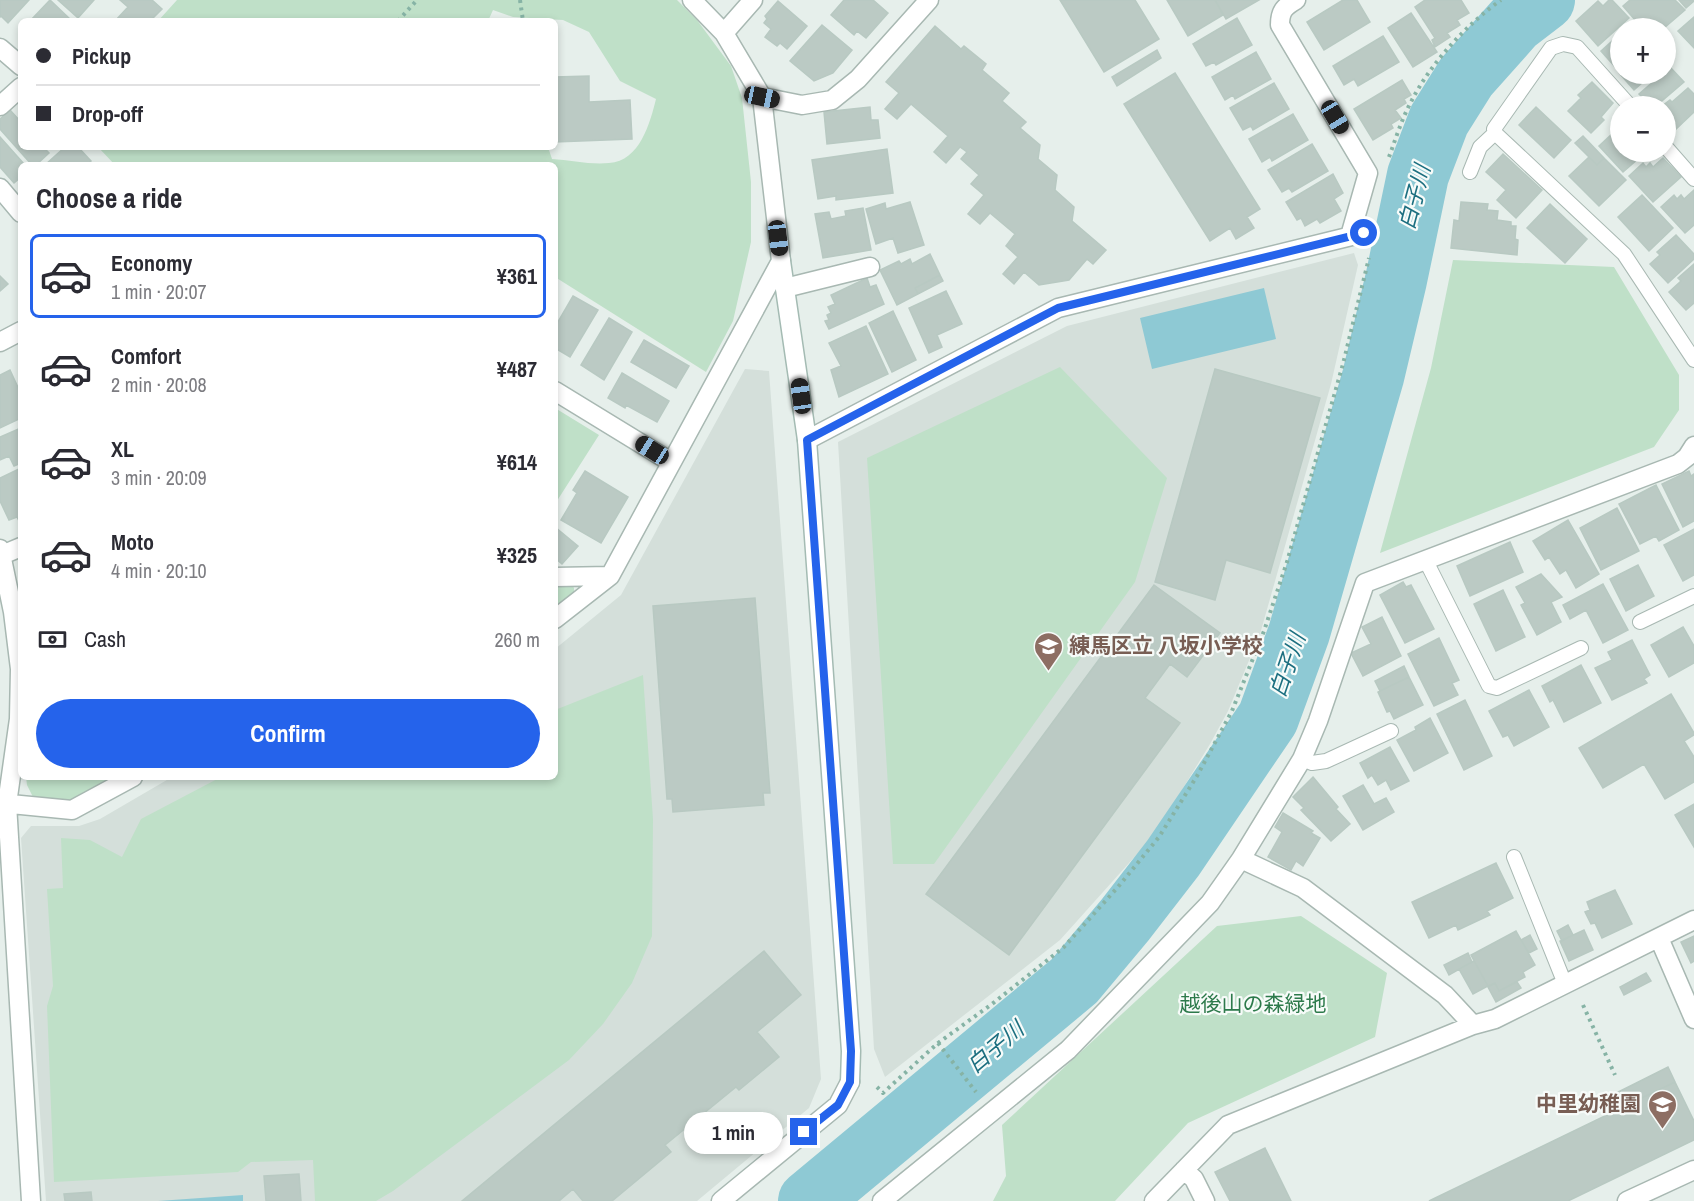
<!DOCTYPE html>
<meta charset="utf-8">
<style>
:root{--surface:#fff;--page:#f7f7f7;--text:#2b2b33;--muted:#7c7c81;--line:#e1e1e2;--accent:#2563eb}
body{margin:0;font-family:"Archivo Narrow","Noto Sans JP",sans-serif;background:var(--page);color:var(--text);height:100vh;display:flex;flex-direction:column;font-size:22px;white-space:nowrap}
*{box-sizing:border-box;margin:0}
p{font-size:20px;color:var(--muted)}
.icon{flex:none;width:33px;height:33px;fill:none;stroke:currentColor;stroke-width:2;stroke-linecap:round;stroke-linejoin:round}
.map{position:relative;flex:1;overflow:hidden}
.details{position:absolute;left:18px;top:162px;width:540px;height:618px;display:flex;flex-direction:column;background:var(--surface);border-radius:9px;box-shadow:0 3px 9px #0003}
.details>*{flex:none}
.banner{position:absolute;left:18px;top:18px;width:540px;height:132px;border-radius:9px;box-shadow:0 3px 9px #0003;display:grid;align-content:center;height:132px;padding:0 18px;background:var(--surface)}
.fabs{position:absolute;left:1610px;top:18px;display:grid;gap:12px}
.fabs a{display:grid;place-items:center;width:66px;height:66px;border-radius:50%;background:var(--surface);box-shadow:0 3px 9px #0003;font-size:30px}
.end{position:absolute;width:27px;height:27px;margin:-14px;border:8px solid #2563eb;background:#fff;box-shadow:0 0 0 3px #fff}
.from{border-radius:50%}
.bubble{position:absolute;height:42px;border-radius:21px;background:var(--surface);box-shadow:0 3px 9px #0003;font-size:20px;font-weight:700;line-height:42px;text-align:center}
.car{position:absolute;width:18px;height:36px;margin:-18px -9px;border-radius:8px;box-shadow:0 0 4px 2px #0007;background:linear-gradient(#222 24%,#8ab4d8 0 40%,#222 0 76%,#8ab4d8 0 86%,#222 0)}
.banner b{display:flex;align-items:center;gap:21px;height:57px;font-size:22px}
.banner b+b{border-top:2px solid var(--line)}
.banner i{width:15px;height:15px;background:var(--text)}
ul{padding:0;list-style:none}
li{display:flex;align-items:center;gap:18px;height:84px;margin:0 12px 9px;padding:0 6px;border:3px solid transparent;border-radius:9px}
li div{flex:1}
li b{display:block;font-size:22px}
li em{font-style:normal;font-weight:700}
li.current{border-color:var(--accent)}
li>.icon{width:54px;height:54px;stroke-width:1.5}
h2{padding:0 18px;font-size:27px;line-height:72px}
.pay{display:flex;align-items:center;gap:15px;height:66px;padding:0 18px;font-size:22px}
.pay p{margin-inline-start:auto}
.action{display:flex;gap:12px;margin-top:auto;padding:12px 18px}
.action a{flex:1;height:69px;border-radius:36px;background:var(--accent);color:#fff;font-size:24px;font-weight:700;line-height:69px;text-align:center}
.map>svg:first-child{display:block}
.built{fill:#d4dfda}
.green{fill:#bfe0c8}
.water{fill:#8ec9d4}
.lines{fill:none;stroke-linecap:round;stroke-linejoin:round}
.river{stroke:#8ec9d4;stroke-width:62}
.building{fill:#bbcac4;stroke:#b8c9c2;stroke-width:1.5}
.lane-casing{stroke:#a8b8b2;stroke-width:16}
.street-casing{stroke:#a8b8b2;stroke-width:21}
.secondary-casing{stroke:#a4bbb3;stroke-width:21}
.path{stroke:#86b3a5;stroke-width:4;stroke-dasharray:3 4.5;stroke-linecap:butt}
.lane{stroke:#fff;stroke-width:14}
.street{stroke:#fff;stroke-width:18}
.secondary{stroke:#fff;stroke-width:18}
.route{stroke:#2563eb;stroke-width:8}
.labels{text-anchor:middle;stroke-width:4.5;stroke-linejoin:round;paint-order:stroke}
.education-label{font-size:21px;font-weight:bold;fill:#785e54;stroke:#f7fbf9;text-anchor:start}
.park-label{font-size:21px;fill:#2d7a4b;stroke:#f7fbf9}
.water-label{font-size:22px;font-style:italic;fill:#1c6f80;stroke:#f7fbf9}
</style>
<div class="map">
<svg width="1694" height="1201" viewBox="0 0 1694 1201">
<rect width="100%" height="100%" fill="#e6efeb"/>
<path class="built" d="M1354,253l4,12 -27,119 -71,250 -32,77 -18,33 -55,90 -95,106 -175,137 -11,-28 -36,-607 229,-116z
M745,369l24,2 52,708 -12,29 -112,93h-651l-25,-363 10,-12h48l21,-7 72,-42h383v-128l66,-54z"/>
<path class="green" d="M177,0h500l20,20 34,46 11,32 9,84v60l-18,79 -27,51 -151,-95v-112h-440l-17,-18h450l4,12c18,1 39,6 57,4 31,-2 41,-40 47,-64l-36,-18 -31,-49 -26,-12 -50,-3 -20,-7 -5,11h-330z
M1453,260l161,7 65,108v35l-25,37 -274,106 51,-185z
M1060,367l107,111 -32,104 -201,282h-41l-26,-406z
M555,408l44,27 -44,69z
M570,582l4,6v6l-19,19v-30z
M643,675l10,144 -1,117 -20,47 -29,41 -34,36 -176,131 -17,10h-61l-2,-41 -62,2 -13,10 -184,10 -7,-176 6,-20 -6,-97 16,-1 -2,-50 29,2 32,17 19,-38 80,-42h334v-67z
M26,777h90l-47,25 -36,-5 -6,-12z
M1301,916l86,57 -12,64 -187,86 -73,78h-122l13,-25 -4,-51 215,-199z"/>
<path class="water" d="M1264,288l12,51 -124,30 -12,-51z
M243,1195v6h-85z"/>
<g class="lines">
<path class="river" d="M809,1201l265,-220 51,-61 48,-62 95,-140 31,-85 74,-256 23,-97 22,-105 21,-55 27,-43 48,-54 30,-23"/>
</g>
<path class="building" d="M0,0h29l-21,23 -7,-7 -1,1z
M50,0l22,21h-42z
M58,0h36l-16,18z
M120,0h32l10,9 -12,12h-35l13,-14z
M844,0h29l15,13 -22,25 -9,-7 -3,4 -23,-20z
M1060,0h75l24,39 -55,33z
M1167,0h48l8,15 -35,21z
M1215,0h44l-33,19z
M1343,0h14l13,22 -46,28 -17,-28z
M1425,0h36l8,13 -12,7 3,5 -13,8 3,4 -15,10 -3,-7 3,-2 -20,-31z
M1609,0h3l17,18 -31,28 -22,-25 22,-20 5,5z
M1630,0h45l10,10 -21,18h-22l-19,-22z
M1679,0h15v1l-8,7z
M778,1l29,25 -20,23 -7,-6 -3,3 -12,-9 6,-8 -7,-6 3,-4 -2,-3z
M1411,13l26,39 -24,15 -25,-39z
M1694,17v31l-16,-17z
M1237,18l15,27 -36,20 -2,-3 -8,4 -13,-22z
M822,25l30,25 -19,23 -19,8 -24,-20z
M935,26l26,23 3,-3 22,18 -4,6 27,23 -7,8 24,21 -6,6 20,17 -2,14 19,16 -2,15 19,17 -2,14 34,29 -13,14 -6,-5 -18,21 -30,5 -15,-13 -10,12 -11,-10 15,-17 -12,-11 9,-12 -25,-21 -10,11 -12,-10 16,-19 -13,-11 8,-9 -18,-16 6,-7 -7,-5 -14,16 -12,-11 14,-16 -37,-32 -14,15 -12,-10 14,-16 -13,-11z
M1620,34v31l-4,3 -15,-17z
M1383,36l16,26 -41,24 -4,-7 -10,6 -11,-19z
M1157,50l4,8 -44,28 -5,-9z
M1256,52l15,27 -36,20 -2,-4 -8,5 -13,-23z
M1670,67l14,15 -28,24h-5l-12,-12 23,-20h3z
M1175,73l85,136 -13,8 7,11 -18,11 -6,-11 -20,13 -86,-137z
M1620,74h32l-18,16z
M589,76v26l41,-2 2,39 -77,3v-65z
M1402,80l9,15 -7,4 2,4 -11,7 6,8 -10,6 2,4 -20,12 -19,-31z
M1592,82l21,21 -12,14 3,3 -13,13 -23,-22 13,-13 -3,-3z
M1274,83l15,26 -36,21 -2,-4 -8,4 -13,-22z
M1688,88l6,6v18l-20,19 -9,-9v-16h-3l8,-6 2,2z
M870,107l1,13h7l2,18 -53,6 -3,-32z
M1536,107l35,33 -17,18 -35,-33z
M10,110l11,12v25h22l6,6 -13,12h-4l-32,-36v-10z
M1293,114l15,26 -36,21 -2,-4 -8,5 -13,-23z
M1614,132l3,3 3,-2v19h26l-23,20 -24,-26z
M1583,136l21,22 -7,7 -22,-22z
M0,137l25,28h-4v12l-7,6 -14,-16z
M1312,144l16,27 -36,21 -3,-4 -7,4 -14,-22z
M65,147h13l13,14 -4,4h-42z
M887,149l6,44 -57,7v-4l-18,3 -6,-39z
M1503,154l39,36 -26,28 -19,-18 9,-10 -20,-18z
M1589,157l8,8 7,-7 22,22 -27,26 -30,-30z
M1663,158l18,19 -28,25 -24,-26 14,-13 3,4 4,-4 3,4z
M1333,174l10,19 -9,6 7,12 -21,12 -3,-4 -12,7 -4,-8 -4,2 -11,-18z
M1694,190v35l-9,8 -24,-26 13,-12 3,4 4,-4 3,4z
M1642,195l31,33 -24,23 -31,-34z
M910,202l14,43 -26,8 -5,-15 -17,6 -10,-35 19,-6 1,6z
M1461,202l27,2 -1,6 11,1 -1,9 14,2v4h5l-1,13 3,1 -1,15 -66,-7 3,-28 5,1z
M1550,204l37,35 -22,24 -38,-35z
M863,208l8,42 -48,8 -8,-44 14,-2 2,7 15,-3 -1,-5z
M1676,235l18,19v5l-26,24 -18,-19 10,-9 -3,-3z
M930,254l10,21 -25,13 3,6 -21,11 -17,-35 19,-9 2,3 9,-5 2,5z
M1694,264v39l-8,7 -17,-18 12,-11 -3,-3z
M940,275l3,6 -25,13 -3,-6z
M0,276l8,8 -8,7z
M867,278l3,9 6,-2 8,19 -55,25 -4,-8 4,-1 -2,-5 4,-2 -3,-6 7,-3 -4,-9z
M946,291l16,33 -25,11 5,12 -13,6 -20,-45z
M573,296l25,14 -28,47 -15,-9v-21z
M893,311l23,49 -24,12 -23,-49z
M609,318l23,14 -28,48 -23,-15z
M866,326l22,48 -49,23 -8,-27 10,-4 -12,-23z
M644,340l45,26 -13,22 -45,-26z
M1215,369l105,29 -50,175 -44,-13 -11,40 -60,-18z
M10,370l11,24v24l-21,10v-53z
M622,373l47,28 -12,21 -31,-17 -1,3 -17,-10z
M21,428v35l-7,3 -5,-10 -9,4v-23z
M21,468v57l-4,-8 -8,3 -9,-19v-23z
M585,471l43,26 -27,46 -40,-23 16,-27 -4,-3z
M1689,471l2,5 3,-2v47l-11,6 -21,-43z
M1656,485l23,45 -20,11 -3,-5 -16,8 -21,-40z
M1617,508l22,43 -38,19 -21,-42z
M1568,520l31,54 -23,14 -10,-18 -6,4 -11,-17 -4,3 -12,-19z
M555,527l23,19 -16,18 -7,-6z
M1694,529v46l-11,6 -19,-36z
M1510,542l13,30 -53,24 -13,-30z
M1638,565l16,31 -28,15 -16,-32z
M1541,574l21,23 -11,5 10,20 -24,13 -16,-30 4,-2 -9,-16z
M1403,582l3,5 5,-2 23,44 -29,14 -25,-48z
M1603,584l25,46 -25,13 -17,-33 -16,9 -7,-14z
M1154,585l66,48 -33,44 -17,-13 -25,34 35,25 -171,232 -83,-61z
M1503,590l22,47 -29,14 -22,-47z
M755,598l15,195h-7l1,12 -91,7 -1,-13h-5l-14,-193z
M1382,617l19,39 -38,20 -12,-23 20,-9 -9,-17z
M1683,627l11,19v17l-25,14 -18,-32z
M1439,638l20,42 -7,3 6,12 -24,11 -26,-52z
M1632,640l18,35 -6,4 3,4 -35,17 -17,-32 17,-8 -4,-8z
M1581,665l20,38 -37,19 -11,-22 -3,2 -8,-16z
M1404,666l5,11 -29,14 -5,-10z
M1409,677l14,28 -29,14 -4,-8 -3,1 -9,-20z
M1529,690l20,37 -35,19 -6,-11 -5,2 -14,-26z
M1671,694l23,39v2l-10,6 10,16v25l-29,17 -21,-35 -41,24 -24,-40z
M1465,700l27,56 -28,14 -27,-56z
M1430,718l18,35 -34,18 -17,-31 19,-10 -1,-3z
M1390,747l19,34 -18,9 -5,-10 -8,5 -6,-10 -4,3 -8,-15z
M1313,777l25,30 -2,2 14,15 -19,17 -30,-31 3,-2 -11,-11z
M1363,785l11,19 12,-6 8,14 -31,18 -20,-34z
M1694,804v43l-19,-32z
M1283,813l30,18 -2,2 9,5 -17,28 -7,-5 -5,9 -23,-13 14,-25 -7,-5z
M1496,863l17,35 -26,13 3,4 -32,15 -2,-5 -27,13 -17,-36z
M1615,890l17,34 -30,14 -7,-15 -4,1 -6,-12 5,-2 -3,-8z
M1568,925l5,10 -11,6 -5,-10z
M1584,930l9,20 -24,11 -9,-20z
M1516,931l19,34 -12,7 2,5 -26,14 -4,-8 -7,3 -17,-31z
M1530,935l7,14 -8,4 -8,-13z
M1694,936v25l-3,2 -10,-21z
M764,951l37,44 -44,37 22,25 -40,33 -3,-3 -71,58 6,7 -59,49h-29l-10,-12 -14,12h-97z
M1468,953l4,9 -23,13 -5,-10z
M1474,961l14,25 -15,8 -14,-25z
M1646,973l5,8 -27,14 -4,-8z
M1517,982l4,6 -25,14 -8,-15 7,-4 4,8z
M1668,1067l7,15 -64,31 -7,-14z
M1675,1082l19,39v19l-126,61h-139z
M1265,1148l26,53h-61l-15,-29z
M299,1174l2,27h-35l-2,-25z
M91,1192l1,9h-27l-1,-7z"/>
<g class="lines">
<defs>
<path id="lane" d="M1630,106l-53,-59 -14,-3 -12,4 -57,81 1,4 129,121 70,106
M1665,146l29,33
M1470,172l10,-25 15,-14
M1425,559l64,127 8,2 84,-40
M1640,622l54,-26
M1302,759l10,4 14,-2 65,-30
M1514,857l51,127"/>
<path id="street" d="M1296,0c-12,7 -16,11 -16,25l88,148 -18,63
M724,33l29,-33
M0,48l21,18
M762,97l40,8 30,-5 26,-21 71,-79
M0,106l21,-19
M0,188l21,25
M785,288l85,-21
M0,342l21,-11
M555,391l116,71
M807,440l251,-132 306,-75
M0,549l13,63 7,57 -1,50 -12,85 24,397
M2,555l19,-8
M555,577l55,-1
M555,619l55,-43 171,-315 -19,-164 -38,-64 -32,-33
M0,803l72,7 61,-33
M1241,859l62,29 142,107 28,30
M1659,938l35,81
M1184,1170l10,9 11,22
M721,1201l117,-96 12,-23
M882,1201l186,-151 142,-147 31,-44 61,-100 16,-38 47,-138 313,-119 9,-7 7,-11
M1154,1201l74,-76 245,-100 22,-6 199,-99
M1627,1201l67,-31"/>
<path id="secondary" d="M781,261l26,179 44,611 -1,31"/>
</defs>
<use href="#lane" class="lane-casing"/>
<use href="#street" class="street-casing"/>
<use href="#secondary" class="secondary-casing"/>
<path class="path" d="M520,0l3,21
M398,21l19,-21
M1389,157c7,-19 13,-39 23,-57 19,-37 55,-76 89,-100
M1583,1005l32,70
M938,1043l38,49
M877,1087l6,6 55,-50 54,-39 72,-57 54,-60 41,-50 38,-61 35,-65 32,-80 23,-69 56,-198 26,-106"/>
<use href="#lane" class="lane"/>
<use href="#street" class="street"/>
<use href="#secondary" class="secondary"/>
</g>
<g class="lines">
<path class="route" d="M804,1132l34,-27 12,-23 1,-31 -44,-611 251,-132 306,-75"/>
</g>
<defs>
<symbol id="school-pin" viewBox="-11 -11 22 30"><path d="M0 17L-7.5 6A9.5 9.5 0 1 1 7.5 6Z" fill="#8d6e63" stroke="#f7fbf9"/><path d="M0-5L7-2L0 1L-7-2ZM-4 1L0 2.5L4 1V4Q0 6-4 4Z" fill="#fff"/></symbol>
</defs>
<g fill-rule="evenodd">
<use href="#school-pin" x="1032" y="630" width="33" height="45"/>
<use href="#school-pin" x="1646" y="1088" width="33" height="45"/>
</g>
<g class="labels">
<g class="education-label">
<text x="1069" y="653">練馬区立 八坂小学校</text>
<text x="1641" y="1111" text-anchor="end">中里幼稚園</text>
</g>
<g class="park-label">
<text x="1253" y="1011">越後山の森緑地</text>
</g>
<g class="water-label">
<text transform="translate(1414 197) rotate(-75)" y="8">白子川</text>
<text transform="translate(1287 665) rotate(-71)" y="8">白子川</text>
<text transform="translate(995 1047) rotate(-40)" y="8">白子川</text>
</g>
</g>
</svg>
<div class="fabs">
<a>+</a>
<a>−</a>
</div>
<i class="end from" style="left:1364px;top:233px"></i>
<i class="end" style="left:804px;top:1132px"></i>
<div class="bubble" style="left:684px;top:1112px;width:99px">1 min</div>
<i class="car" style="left:762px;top:97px;rotate:102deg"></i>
<i class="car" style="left:1335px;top:117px;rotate:149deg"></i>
<i class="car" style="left:778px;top:238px;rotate:173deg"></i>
<i class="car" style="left:801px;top:396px;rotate:352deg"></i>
<i class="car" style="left:652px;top:450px;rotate:302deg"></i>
<div class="banner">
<b><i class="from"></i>Pickup</b>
<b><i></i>Drop-off</b>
</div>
<section class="details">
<h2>Choose a ride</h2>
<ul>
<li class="current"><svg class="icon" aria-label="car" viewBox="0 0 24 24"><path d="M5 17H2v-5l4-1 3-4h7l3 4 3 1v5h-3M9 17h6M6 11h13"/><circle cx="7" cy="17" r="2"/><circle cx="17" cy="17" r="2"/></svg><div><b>Economy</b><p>1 min · 20:07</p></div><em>¥361</em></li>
<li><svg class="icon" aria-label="car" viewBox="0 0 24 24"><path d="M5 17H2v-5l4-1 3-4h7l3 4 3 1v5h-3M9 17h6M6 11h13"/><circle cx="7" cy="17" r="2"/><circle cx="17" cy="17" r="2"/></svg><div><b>Comfort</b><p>2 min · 20:08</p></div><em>¥487</em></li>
<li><svg class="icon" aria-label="car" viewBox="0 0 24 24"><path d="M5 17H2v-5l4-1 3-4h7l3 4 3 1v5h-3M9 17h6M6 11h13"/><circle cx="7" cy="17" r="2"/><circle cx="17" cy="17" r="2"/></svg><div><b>XL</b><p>3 min · 20:09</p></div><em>¥614</em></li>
<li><svg class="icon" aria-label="car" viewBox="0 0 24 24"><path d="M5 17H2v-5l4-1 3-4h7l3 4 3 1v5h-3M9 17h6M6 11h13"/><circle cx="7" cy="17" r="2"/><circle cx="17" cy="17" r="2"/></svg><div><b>Moto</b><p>4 min · 20:10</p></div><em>¥325</em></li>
</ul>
<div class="pay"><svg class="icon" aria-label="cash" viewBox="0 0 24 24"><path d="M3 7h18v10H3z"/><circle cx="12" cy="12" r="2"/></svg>Cash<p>260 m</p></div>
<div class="action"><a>Confirm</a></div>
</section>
</div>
